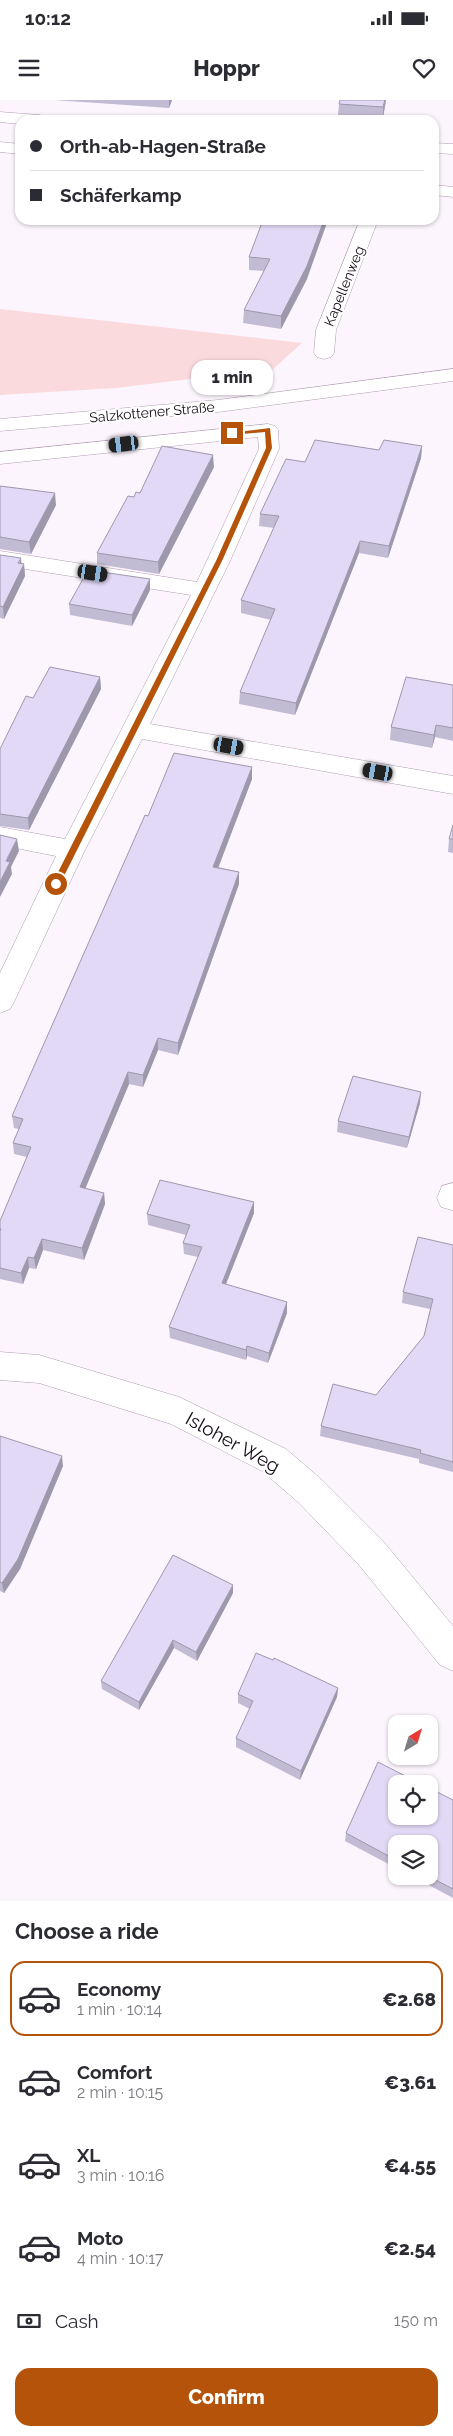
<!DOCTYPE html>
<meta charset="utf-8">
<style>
:root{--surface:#fff;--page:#f7f7f7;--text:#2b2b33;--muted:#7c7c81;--line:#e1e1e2;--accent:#b45309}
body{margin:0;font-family:Raleway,sans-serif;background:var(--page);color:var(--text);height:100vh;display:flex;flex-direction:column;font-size:19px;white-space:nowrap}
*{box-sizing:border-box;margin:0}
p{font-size:16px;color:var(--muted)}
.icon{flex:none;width:28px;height:28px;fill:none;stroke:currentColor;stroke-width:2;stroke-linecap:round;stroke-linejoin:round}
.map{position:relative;height:1801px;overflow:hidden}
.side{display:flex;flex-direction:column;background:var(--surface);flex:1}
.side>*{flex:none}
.banner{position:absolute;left:15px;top:15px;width:424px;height:110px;border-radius:15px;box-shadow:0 1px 4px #0004;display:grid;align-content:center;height:110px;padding:0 15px;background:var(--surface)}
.needle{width:32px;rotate:38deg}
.fabs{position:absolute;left:388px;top:1615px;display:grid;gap:10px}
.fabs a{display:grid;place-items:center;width:50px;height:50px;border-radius:10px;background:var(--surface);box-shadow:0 1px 4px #0004;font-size:25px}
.end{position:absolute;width:22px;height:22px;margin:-11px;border:6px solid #b45309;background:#fff;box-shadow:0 0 0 2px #fff}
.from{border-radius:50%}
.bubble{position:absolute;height:35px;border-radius:15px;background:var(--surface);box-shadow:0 1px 4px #0004;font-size:16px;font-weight:800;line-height:35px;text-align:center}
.car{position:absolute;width:15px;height:30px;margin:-15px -8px;border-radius:6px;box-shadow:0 0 4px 1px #0007;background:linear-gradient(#222 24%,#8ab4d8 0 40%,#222 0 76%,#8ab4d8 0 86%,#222 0)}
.banner b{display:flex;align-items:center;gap:18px;height:48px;font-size:19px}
.banner b+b{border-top:1px solid var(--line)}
.banner i{width:12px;height:12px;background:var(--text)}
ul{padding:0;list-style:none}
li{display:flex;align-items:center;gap:15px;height:75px;margin:0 10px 8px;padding:0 5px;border:2px solid transparent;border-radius:15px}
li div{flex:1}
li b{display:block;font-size:19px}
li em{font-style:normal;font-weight:800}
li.active{border-color:var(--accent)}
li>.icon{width:45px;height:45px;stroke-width:1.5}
h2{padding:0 15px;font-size:22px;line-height:60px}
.pay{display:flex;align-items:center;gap:12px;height:55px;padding:0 15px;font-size:19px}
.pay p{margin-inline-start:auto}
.action{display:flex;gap:10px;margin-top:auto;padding:10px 15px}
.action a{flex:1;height:58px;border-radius:15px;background:var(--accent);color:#fff;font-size:20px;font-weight:800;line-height:58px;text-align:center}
.status{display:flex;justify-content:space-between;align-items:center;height:35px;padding:0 25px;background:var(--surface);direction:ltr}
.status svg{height:14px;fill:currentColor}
header{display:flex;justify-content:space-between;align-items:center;height:65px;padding:0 15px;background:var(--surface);font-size:22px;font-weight:800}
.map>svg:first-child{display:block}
.green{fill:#fadadd}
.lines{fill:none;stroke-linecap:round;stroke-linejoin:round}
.street-casing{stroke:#b19cb3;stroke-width:1}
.secondary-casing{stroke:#b19cb3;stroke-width:1}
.primary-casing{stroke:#b19cb3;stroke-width:1}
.street{fill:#fff;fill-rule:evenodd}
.secondary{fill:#fff;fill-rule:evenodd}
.primary{fill:#fff;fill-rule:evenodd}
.wall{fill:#c2bbd4}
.shaded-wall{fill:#9e98ac}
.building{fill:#e2d9f6;stroke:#9e98ac}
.route{fill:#b45309}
.labels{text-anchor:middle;stroke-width:4.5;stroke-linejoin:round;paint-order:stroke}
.far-street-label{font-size:14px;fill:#150d15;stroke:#fff}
.near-street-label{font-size:19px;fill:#150d15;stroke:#fff}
</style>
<div class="status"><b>10:12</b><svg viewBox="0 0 49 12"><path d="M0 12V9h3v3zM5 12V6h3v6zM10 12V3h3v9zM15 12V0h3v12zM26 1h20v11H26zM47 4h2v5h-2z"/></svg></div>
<header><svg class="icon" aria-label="menu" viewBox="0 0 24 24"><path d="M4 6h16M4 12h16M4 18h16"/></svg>Hoppr<svg class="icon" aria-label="heart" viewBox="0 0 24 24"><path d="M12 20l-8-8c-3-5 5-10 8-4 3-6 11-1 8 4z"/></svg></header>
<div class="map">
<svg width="453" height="1801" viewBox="0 0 453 1801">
<rect width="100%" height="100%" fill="#fdf5fe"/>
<path class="green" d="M0,209l302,34 -29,26 -157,19 -116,7z"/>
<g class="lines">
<defs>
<path id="street" d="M0,42l20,2v10l-20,-2z
M434,85l19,2v10l-19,-2z
M360,120h18l-42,110 -2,23 -3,4 -7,2 -7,-2 -3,-4 2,-23z
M268,324l7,2 3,4 1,19 -49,112 -80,163 303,52v18l-311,-55 -57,111 -71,152 -4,7 -10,4v-40l56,-117 -56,-11v-18l65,12 126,-244 -191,-30v-14l197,31 62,-133 -1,-12 -258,27v-12z
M453,1083v27h-1l-11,-3 -4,-9 5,-12z
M0,1252l39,3 140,42 107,52 36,31 61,61 70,85v45l-13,-6 -81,-100 -61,-63 -36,-31 -91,-47 -132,-41 -39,-3z"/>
<path id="secondary" d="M0,12l39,3 6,1 2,4h-27v4l-20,-2z
M434,43l19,1v10l-19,-1z"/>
<path id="primary" d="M453,269v12l-235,31 -218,19v-12l218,-19z"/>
</defs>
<use href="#street" class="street-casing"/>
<use href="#secondary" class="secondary-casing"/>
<use href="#primary" class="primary-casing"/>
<use href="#street" class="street"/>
<use href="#secondary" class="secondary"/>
<use href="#primary" class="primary"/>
</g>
<path class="wall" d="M54,0h118l-3,8z
M340,0h46l-3,18 -45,-3 1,-11z
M189,120h27l-1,3z
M263,120l44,59 -26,50 -38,-6 1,-13 20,-39 -15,-1v-13z
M422,346l-1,12 -33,100 -29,-5 -64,162 -56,-11 1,-12 31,-72 -30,-7v-13l33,-72 -15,-2 1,-12 45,-52 74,-12z
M214,367l-55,107 -62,-10v-11l37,-56 6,-4z
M0,386l56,19 -25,49 -31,-5z
M0,455l24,9 1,12 -21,43 -4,-1z
M150,479v11l-18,36 -62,-11 -1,-11z
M100,577l1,12 -72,141 -29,-4v-77l33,-51z
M453,585v56l-18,-4 -3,11 -42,-8 1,-13z
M252,679l-34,88 21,5v12l-61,171 -20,-5 -15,37 -14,-3 -44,104 19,5 1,11 -21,56 -41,-10 -7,19 -7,-1 -6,16 -23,-5v-58l27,-64 -13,-3 -1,-11 6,-14 -5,-1 -2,-12 136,-300z
M453,725v28l-5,-1 1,-13z
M420,1003l-13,45 -70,-16 1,-11z
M254,1102v11l-28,71 61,29 -19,50 -21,-7 -1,4 -76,-22 -1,-11 29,-70 -14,-3 -1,-11 3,-8 -38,-10 -1,-11z
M453,1145v227l-34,-9v-4l-99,-23 1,-10 55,-31 48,-59 6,-27 -28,-6 1,-11z
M0,1336l63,30 -43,103 -16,24 -4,-2z
M233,1493l-36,68 -23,-13 -35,62 -37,-21 -1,-8z
M338,1588l-1,9 -37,83 -64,-33v-9l14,-29 -12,-6v-9z
M453,1700v98l-41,-22h17l-33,-32v24l-51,-27 1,-8z"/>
<path class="shaded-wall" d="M169,0h3l-3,8z
M385,0h1l-3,18v-11z
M324,120h4l-21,59 -26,50v-13z
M422,346l-1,12 -33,100 1,-12z
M213,355l1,12 -55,107 -1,-12z
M55,393l1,12 -25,49 -2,-12z
M360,441l-1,12 -64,162 1,-12z
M21,458l1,10 2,-4 1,12 -21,43 -1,-12z
M150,479v11l-18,36v-11z
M100,577l1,12 -72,141 -1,-12z
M436,625l-1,12 -3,11 2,-13z
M252,667v12l-38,100 -1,-12z
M17,739l2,12 -8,16 1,7 -12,23v-15l6,-21z
M239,772v12l-61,171v-12z
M158,938v12l-15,37v-12z
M128,972l1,12 -48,115 -1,-12z
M421,992l-1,11 -13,45 2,-11z
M104,1093l1,11 -21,56 -2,-12z
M254,1102v11l-32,81v-11z
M42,1139l1,11 -7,19 -2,-11z
M28,1157l1,11 -6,16 -2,-11z
M287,1202v11l-19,50 1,-10z
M247,1246v10l-1,4v-10z
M62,1356l1,10 -43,103 -16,24 -2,-10z
M233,1485v8l-36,68 -1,-9z
M173,1540l1,8 -35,62v-8z
M338,1588l-1,9 -37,83 1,-9z"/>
<path class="building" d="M340,0h45l-2,7 -44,-3z
M263,120h61l-17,46 -26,50 -37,-6 26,-51 -21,-2z
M315,340l64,10 5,-10 38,6 -33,100 -29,-5 -64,162 -56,-11 35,-83 -34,-9 38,-84 -19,-2 26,-55 19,3z
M162,346l51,9 -55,107 -61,-9 31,-57 6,1 2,-5 4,1z
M0,386l55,7 -26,49 -29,-5z
M0,455l21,3 -3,5 6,1 -21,43 -3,-1z
M88,470l62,9 -18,36 -63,-11z
M50,567l50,10 -72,141 -28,-4v-65l26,-53 7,2z
M406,577l47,8v43l-17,-3 -2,10 -43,-8z
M174,653l78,14 -39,100 26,5 -61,171 -20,-5 -15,37 -15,-3 -48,115 24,6 -22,55 -40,-9 -8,19 -6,-1 -7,16 -21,-5v-37l1,-2h-1v-8l31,-74 -18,-4 10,-24 -11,-3 133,-301 3,1z
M453,725v14h-4z
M0,735l17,4 -11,22 4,1 -10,20z
M353,976l68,16 -12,45 -71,-16z
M160,1080l94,22 -32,81 65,19 -18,51 -22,-7 -1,4 -77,-23 33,-80 -19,-4 7,-18 -43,-11z
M418,1137l35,8v217l-33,-9 1,-3 -100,-24 12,-42 43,11 48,-59 9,-37 -30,-7z
M0,1336l62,20 -44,103 -16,24 -2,-1z
M173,1455l60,30 -37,67 -23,-12 -34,62 -38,-21z
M256,1553l17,7 1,-2 64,30 -37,83 -65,-33 17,-37 -15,-7z
M378,1662l43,22h-25v32h33v-28l24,12v89l-25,-13h1v-32h-33v16l-50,-27z"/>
<path class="route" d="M270,328l2,20 -50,113 -162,323 -7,2 -1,-2 164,-323 50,-113 -1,-16 -33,3 -3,-2z"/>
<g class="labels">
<g class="far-street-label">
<text transform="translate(344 186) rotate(-68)" y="5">Kapellenweg</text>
<text transform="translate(152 312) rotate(-5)" y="5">Salzkottener Straße</text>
</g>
<g class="near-street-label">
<text transform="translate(233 1342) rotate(29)" y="7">Isloher Weg</text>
</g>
</g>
</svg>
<div class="fabs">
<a><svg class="needle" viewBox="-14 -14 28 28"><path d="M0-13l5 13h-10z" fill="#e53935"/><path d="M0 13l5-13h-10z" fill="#7c7c81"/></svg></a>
<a><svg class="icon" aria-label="locate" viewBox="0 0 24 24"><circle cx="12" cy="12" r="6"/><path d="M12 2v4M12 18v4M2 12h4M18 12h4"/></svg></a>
<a><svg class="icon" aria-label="layers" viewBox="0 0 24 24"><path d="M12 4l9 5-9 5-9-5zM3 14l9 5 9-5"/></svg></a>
</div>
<i class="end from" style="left:56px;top:784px"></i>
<i class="end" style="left:232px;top:333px"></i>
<div class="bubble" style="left:191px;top:260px;width:82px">1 min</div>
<i class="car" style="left:124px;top:344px;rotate:263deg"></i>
<i class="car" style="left:93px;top:473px;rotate:99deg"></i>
<i class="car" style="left:229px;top:646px;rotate:100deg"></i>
<i class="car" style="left:378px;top:672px;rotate:280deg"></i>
<div class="banner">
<b><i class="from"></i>Orth-ab-Hagen-Straße</b>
<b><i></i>Schäferkamp</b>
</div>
</div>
<section class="side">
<h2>Choose a ride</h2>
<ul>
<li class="active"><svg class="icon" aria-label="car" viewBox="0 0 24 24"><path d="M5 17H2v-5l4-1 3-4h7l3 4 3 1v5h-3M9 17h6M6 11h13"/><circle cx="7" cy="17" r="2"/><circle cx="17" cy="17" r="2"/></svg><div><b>Economy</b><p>1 min · 10:14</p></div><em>€2.68</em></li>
<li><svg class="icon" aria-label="car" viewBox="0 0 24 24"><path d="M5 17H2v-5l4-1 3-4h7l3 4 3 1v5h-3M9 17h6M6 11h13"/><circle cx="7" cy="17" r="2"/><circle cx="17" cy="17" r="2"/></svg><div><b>Comfort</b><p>2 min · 10:15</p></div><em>€3.61</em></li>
<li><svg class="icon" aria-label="car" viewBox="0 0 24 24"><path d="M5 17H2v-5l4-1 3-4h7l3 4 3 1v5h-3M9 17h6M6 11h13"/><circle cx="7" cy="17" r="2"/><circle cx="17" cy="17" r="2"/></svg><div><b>XL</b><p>3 min · 10:16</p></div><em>€4.55</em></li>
<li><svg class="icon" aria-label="car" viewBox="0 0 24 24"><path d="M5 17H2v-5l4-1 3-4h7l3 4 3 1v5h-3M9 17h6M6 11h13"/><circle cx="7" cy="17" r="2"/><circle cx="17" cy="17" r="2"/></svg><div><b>Moto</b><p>4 min · 10:17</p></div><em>€2.54</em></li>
</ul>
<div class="pay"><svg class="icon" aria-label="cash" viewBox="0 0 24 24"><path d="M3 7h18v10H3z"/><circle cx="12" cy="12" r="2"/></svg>Cash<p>150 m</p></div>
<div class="action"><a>Confirm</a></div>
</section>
